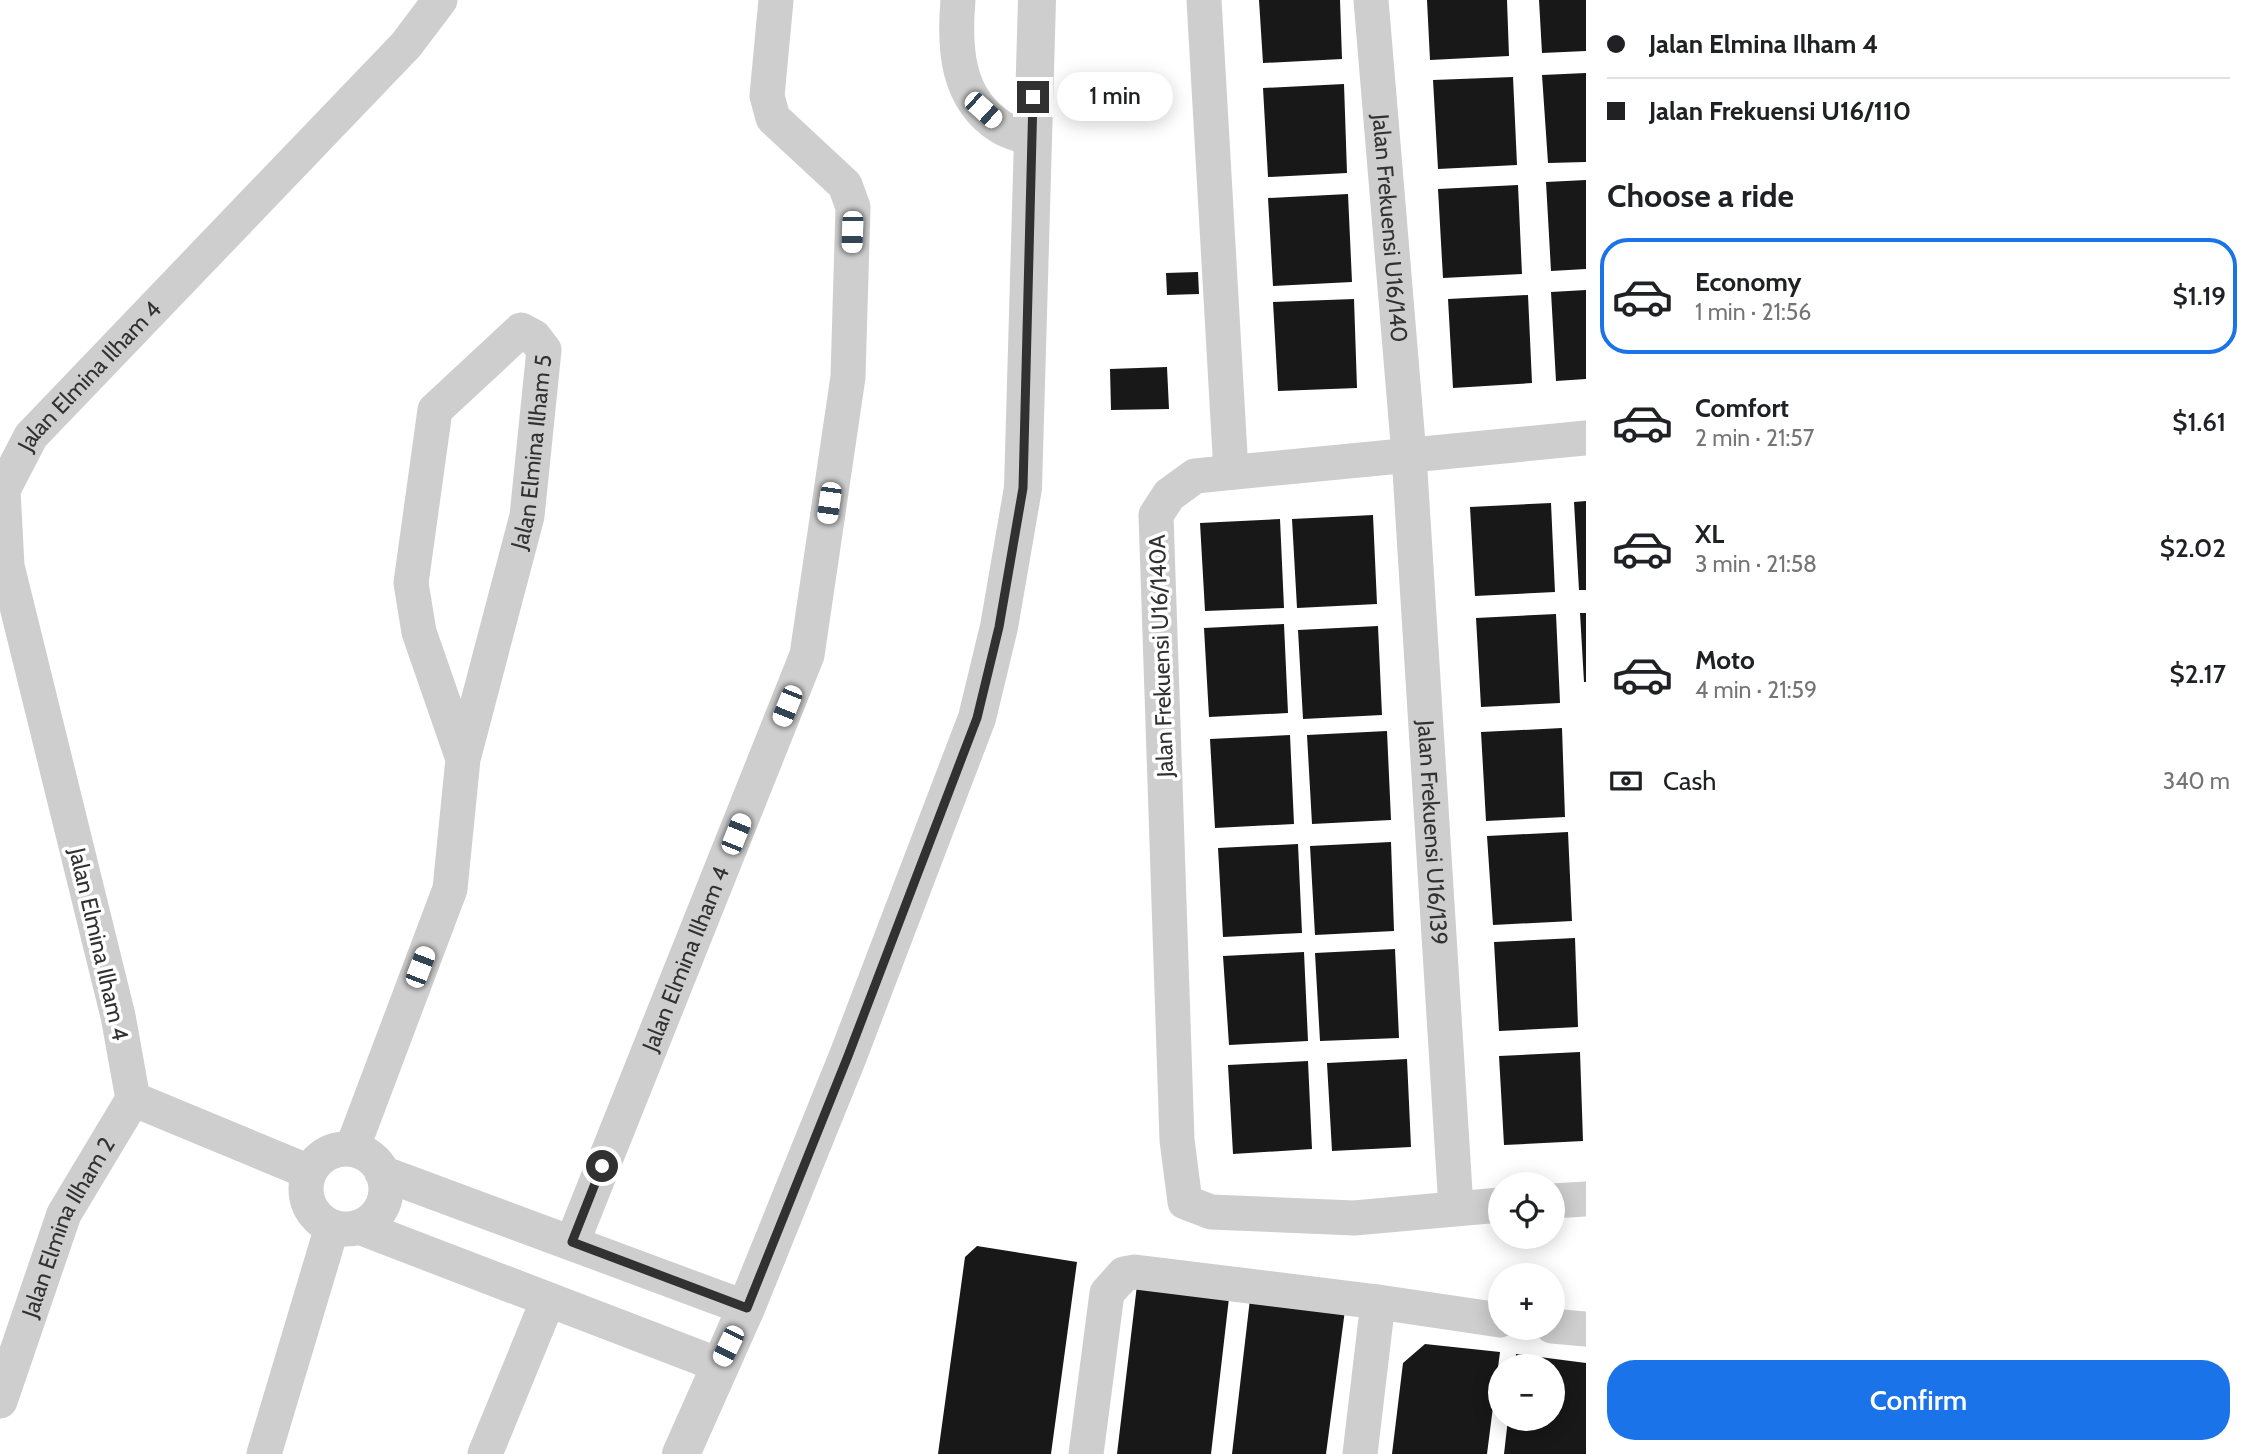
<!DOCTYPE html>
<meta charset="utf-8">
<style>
:root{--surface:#fff;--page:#f2f2f2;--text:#202124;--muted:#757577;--line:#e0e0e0;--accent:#1a73e8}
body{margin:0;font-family:Cabin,sans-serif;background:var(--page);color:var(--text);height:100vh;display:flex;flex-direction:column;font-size:26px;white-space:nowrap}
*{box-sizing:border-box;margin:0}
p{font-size:23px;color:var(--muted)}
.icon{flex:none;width:38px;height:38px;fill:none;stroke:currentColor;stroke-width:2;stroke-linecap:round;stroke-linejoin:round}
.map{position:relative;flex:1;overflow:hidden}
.panel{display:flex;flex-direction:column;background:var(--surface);width:665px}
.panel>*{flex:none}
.top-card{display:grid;align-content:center;height:154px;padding:0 21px;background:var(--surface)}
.controls{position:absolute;left:1488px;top:1172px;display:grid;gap:14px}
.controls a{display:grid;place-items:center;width:77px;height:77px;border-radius:50%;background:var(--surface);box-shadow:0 4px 18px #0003;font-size:35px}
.end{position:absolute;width:32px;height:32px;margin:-16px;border:9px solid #313131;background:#fff;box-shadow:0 0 0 4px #fff}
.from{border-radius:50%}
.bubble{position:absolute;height:49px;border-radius:24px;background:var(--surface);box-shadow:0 4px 18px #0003;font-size:23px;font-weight:600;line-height:49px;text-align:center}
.car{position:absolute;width:21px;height:42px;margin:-21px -10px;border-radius:9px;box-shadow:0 0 5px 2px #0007;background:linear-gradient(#fff 24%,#345 0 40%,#fff 0 76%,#345 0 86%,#fff 0)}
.top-card b{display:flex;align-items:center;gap:24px;height:66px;font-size:26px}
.top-card b+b{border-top:2px solid var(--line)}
.top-card i{width:18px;height:18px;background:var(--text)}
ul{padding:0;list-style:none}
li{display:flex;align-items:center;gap:21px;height:116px;margin:0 14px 10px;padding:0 7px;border:4px solid transparent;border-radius:28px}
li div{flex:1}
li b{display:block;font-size:26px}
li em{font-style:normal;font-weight:600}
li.selected{border-color:var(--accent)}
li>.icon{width:63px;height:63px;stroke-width:1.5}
h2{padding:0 21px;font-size:32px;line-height:84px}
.pay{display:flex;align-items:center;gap:18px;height:77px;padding:0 21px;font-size:26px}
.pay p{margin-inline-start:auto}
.action{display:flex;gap:14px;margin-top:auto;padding:14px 21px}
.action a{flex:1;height:80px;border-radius:28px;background:var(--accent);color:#fff;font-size:28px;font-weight:600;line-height:80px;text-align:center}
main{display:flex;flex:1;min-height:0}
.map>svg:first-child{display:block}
.building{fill:#181818}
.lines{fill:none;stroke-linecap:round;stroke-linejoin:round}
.minor{stroke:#cecece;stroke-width:35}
.tertiary{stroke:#cecece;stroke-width:38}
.route{stroke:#313131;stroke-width:9}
.labels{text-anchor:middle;stroke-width:7;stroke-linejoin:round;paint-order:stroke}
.street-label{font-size:23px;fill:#313131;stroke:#fff}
</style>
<main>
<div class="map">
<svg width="1586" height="1454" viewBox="0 0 1586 1454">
<rect width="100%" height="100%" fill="#fff"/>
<path class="building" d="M1259,0h81l2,59 -79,4z
M1427,0h80l2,56 -79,4z
M1539,0h47v51l-44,2z
M1586,73v89l-38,1 -6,-88z
M1513,77l4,88 -79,4 -5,-89z
M1344,84l3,89 -79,4 -5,-89z
M1586,180v89l-35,2 -5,-89z
M1518,185l4,89 -79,4 -5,-89z
M1348,194l4,88 -79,4 -5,-88z
M1198,272l1,22 -32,1 -1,-22z
M1586,290v89l-30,2 -5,-89z
M1528,295l4,88 -79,5 -5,-89z
M1354,299l3,89 -79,3 -5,-89z
M1167,367l2,42 -58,1 -1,-41z
M1586,501v89h-7l-5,-88z
M1551,503l4,89 -80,4 -5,-89z
M1373,515l4,89 -80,4 -5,-89z
M1280,519l4,89 -79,3 -5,-88z
M1580,613h6v69h-2z
M1556,614l4,89 -79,4 -5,-89z
M1284,624l4,89 -79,4 -5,-89z
M1378,626l4,89 -79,4 -5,-89z
M1562,728l3,89 -79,4 -5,-89z
M1387,731l4,89 -79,4 -5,-89z
M1290,735l4,89 -79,4 -5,-89z
M1568,832l4,89 -79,4 -6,-89z
M1391,842l3,89 -79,4 -5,-89z
M1298,844l4,89 -79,4 -5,-89z
M1575,938l3,89 -79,4 -5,-89z
M1395,949l4,89 -79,3 -5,-88z
M1304,952l4,89 -79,4 -6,-89z
M1580,1052l3,89 -79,4 -5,-89z
M1407,1059l4,88 -79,4 -5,-88z
M1308,1061l4,88 -79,5 -5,-89z
M977,1246l100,16 -26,192h-113l27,-197z
M1137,1285l92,13 -18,156h-94z
M1250,1299l95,11 -19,144h-94z
M1425,1344l75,8 -13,102h-95l11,-91z
M1516,1354l70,9v91h-82l4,-35h44v-52h-37z"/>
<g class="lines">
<g class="minor">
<path d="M958,0c-4,47 -2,99 43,127 9,6 22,8 31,12"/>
<path d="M1204,0l27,472"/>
<path id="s1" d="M1371,0l38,455 47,753"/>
<path id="s2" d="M133,1099l-15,-83 -111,-450 -4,-76 28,-54 375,-391 34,-45"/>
<path d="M133,1099l176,73"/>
<path id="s3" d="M352,1149l98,-260 13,-130 64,-243 17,-166 -10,-13 -13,-7 -86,80 -24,173 8,49 44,127"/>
<circle cx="346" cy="1189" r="40"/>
<path d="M382,1173l364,135"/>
<path d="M1552,1201l34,-2"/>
<path d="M1500,1205l-146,13 -143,-6 -26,-10 -8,-62 -21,-625 13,-20 26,-19 391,-38"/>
<path d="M359,1227l360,138"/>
<path id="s4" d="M572,1243l235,-588 41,-278 5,-170 -8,-22 -72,-67 -6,-22 9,-96"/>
<path d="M1552,1326l34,3"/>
<path id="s5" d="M0,1401l64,-187 69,-115"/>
<path d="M264,1454l68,-227"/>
<path d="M485,1454l63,-154"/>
<path d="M1086,1454l21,-161 17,-19 11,-2 243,30"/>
<path d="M1360,1454l18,-152 122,18"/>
</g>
<path class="tertiary" d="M681,1454l65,-146 102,-252 129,-338 22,-91 24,-139 14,-488"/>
</g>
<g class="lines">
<path class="route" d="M602,1166l-30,76 175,66 101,-252 129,-338 22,-91 24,-139 10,-391"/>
</g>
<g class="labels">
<g class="street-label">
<text dy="8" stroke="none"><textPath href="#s1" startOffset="229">Jalan Frekuensi U16/140</textPath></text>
<text dy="8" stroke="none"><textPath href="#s2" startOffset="768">Jalan Elmina Ilham 4</textPath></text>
<text dy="8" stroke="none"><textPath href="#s3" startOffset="724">Jalan Elmina Ilham 5</textPath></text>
<text transform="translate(1161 656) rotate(-92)" y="8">Jalan Frekuensi U16/140A</text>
<text dy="8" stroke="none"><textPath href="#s1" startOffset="835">Jalan Frekuensi U16/139</textPath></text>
<text transform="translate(99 944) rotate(77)" y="8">Jalan Elmina Ilham 4</text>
<text dy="8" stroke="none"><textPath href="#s4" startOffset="306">Jalan Elmina Ilham 4</textPath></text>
<text dy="8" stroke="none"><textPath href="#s5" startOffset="187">Jalan Elmina Ilham 2</textPath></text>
</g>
</g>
</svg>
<div class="controls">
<a><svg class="icon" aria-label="locate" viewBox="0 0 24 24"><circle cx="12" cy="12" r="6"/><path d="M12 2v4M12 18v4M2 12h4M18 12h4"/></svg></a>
<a>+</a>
<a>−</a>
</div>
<i class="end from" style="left:602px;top:1166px"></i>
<i class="end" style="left:1033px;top:97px"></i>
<div class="bubble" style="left:1057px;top:72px;width:116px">1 min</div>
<i class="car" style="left:983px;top:110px;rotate:132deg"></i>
<i class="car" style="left:852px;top:232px;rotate:182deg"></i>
<i class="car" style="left:829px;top:503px;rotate:188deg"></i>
<i class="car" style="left:787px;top:706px;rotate:202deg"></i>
<i class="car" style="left:736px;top:834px;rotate:22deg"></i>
<i class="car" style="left:420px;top:967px;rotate:21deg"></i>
<i class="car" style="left:728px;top:1346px;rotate:206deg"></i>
</div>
<section class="panel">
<div class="top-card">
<b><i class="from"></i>Jalan Elmina Ilham 4</b>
<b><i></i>Jalan Frekuensi U16/110</b>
</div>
<h2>Choose a ride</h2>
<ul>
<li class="selected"><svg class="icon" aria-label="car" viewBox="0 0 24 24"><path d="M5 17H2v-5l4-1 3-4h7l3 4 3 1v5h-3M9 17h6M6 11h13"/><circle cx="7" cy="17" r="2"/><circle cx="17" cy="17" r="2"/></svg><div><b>Economy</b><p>1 min · 21:56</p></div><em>$1.19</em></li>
<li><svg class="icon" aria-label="car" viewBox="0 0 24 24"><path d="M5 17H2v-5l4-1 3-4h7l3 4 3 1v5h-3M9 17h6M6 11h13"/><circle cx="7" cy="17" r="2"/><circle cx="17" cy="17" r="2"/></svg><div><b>Comfort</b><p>2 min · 21:57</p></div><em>$1.61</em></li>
<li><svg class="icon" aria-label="car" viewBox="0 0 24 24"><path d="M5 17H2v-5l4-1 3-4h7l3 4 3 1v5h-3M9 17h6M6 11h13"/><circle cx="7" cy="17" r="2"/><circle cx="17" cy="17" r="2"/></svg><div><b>XL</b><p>3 min · 21:58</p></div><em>$2.02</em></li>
<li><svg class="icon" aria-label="car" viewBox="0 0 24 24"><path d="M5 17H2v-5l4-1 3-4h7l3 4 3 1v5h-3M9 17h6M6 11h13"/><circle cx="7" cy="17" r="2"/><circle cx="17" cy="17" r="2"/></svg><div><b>Moto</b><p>4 min · 21:59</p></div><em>$2.17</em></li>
</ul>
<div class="pay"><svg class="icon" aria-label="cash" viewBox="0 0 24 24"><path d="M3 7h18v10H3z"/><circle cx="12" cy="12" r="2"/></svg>Cash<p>340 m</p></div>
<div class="action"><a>Confirm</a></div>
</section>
</main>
